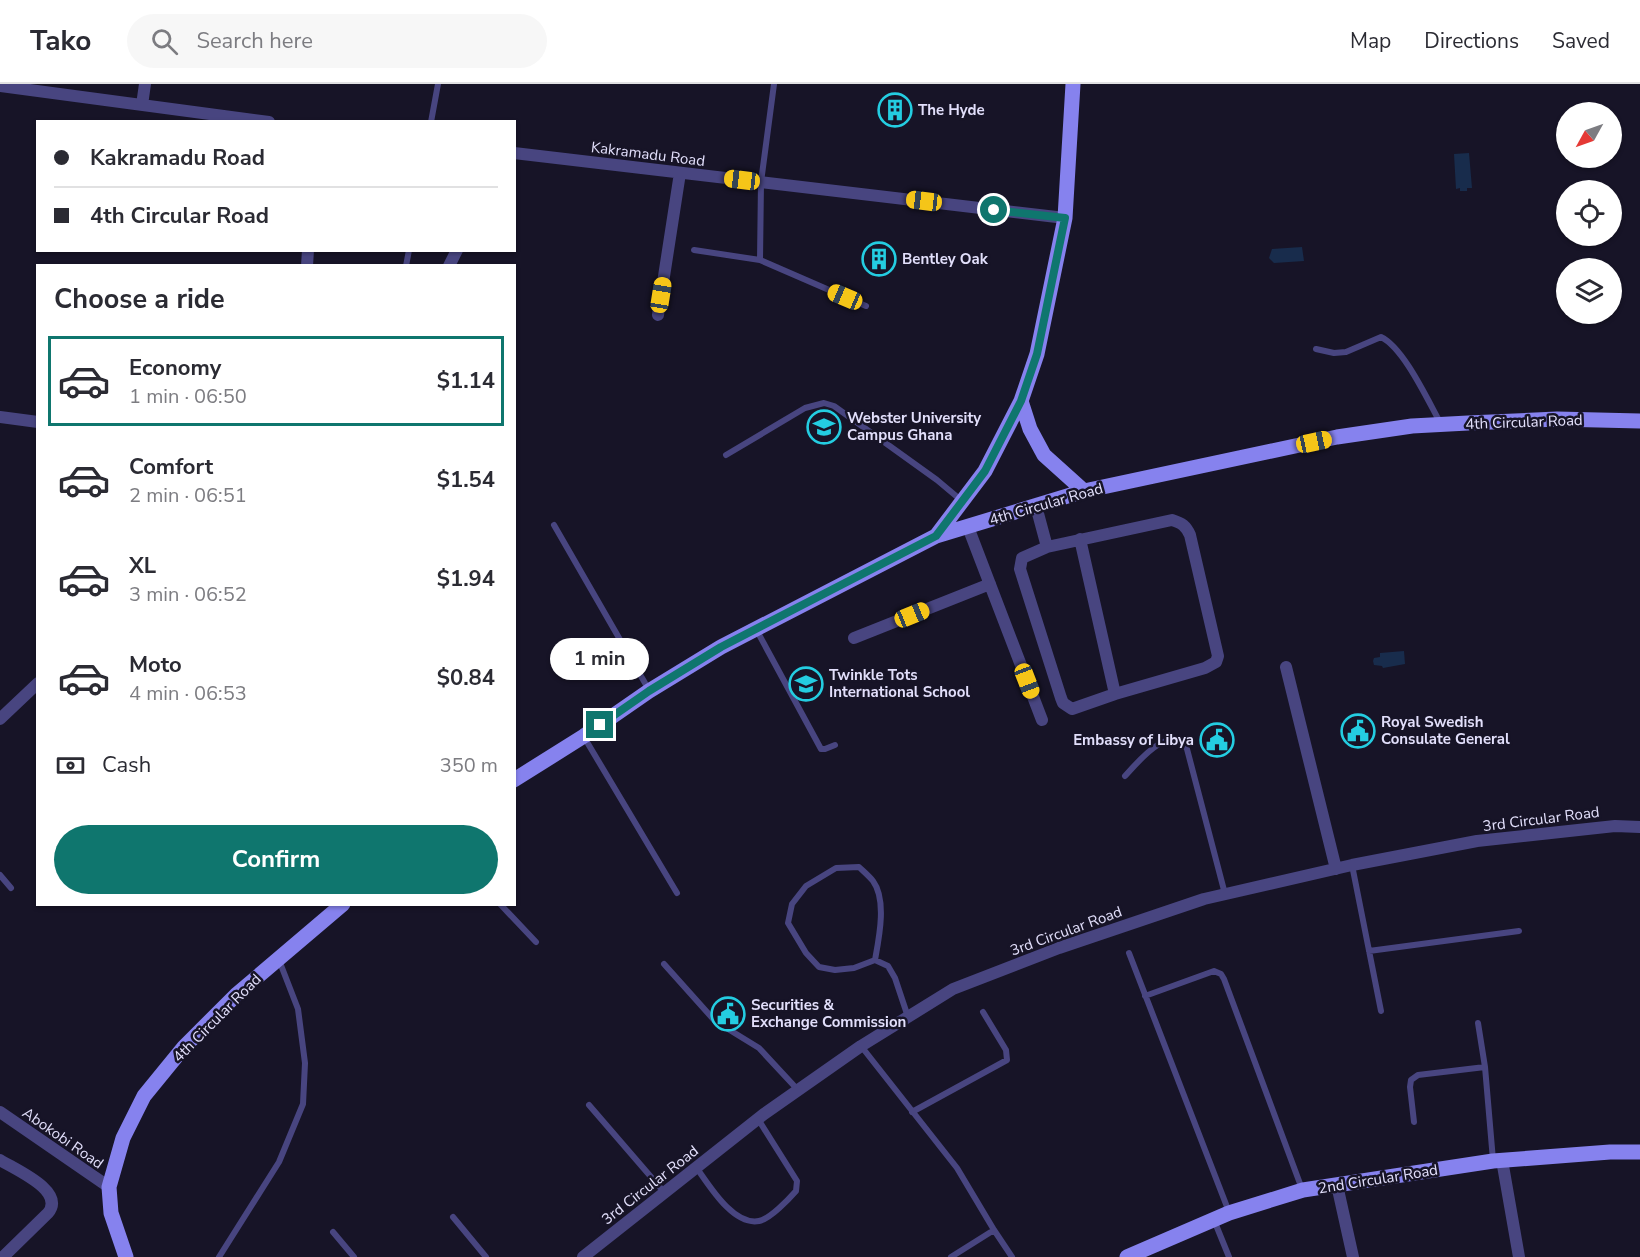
<!DOCTYPE html>
<meta charset="utf-8">
<style>
:root{--surface:#fff;--page:#f7f7f7;--text:#2b2b33;--muted:#7c7c81;--line:#e1e1e2;--accent:#0f766e}
body{margin:0;font-family:"Nunito Sans",sans-serif;background:var(--page);color:var(--text);height:100vh;display:flex;flex-direction:column;font-size:22px;white-space:nowrap}
*{box-sizing:border-box;margin:0}
p{font-size:20px;color:var(--muted)}
.icon{flex:none;width:33px;height:33px;fill:none;stroke:currentColor;stroke-width:2;stroke-linecap:round;stroke-linejoin:round}
.map{position:relative;flex:1;overflow:hidden}
.side{position:absolute;left:36px;top:180px;width:480px;height:642px;display:flex;flex-direction:column;background:var(--surface);border-radius:0px;box-shadow:0 2px 4px #0004}
.side>*{flex:none}
.hud{position:absolute;left:36px;top:36px;width:480px;height:132px;border-radius:0px;box-shadow:0 2px 4px #0004;display:grid;align-content:center;height:132px;padding:0 18px;background:var(--surface)}
.needle{width:39px;rotate:230deg}
.tools{position:absolute;left:1556px;top:18px;display:grid;gap:12px}
.tools a{display:grid;place-items:center;width:66px;height:66px;border-radius:50%;background:var(--surface);box-shadow:0 2px 4px #0004;font-size:30px}
.end{position:absolute;width:27px;height:27px;margin:-14px;border:8px solid #0f766e;background:#fff;box-shadow:0 0 0 3px #fff}
.from{border-radius:50%}
.bubble{position:absolute;height:42px;border-radius:21px;background:var(--surface);box-shadow:0 2px 4px #0004;font-size:20px;font-weight:700;line-height:42px;text-align:center}
.car{position:absolute;width:18px;height:36px;margin:-18px -9px;border-radius:8px;box-shadow:0 0 4px 2px #0007;background:linear-gradient(#f5c518 24%,#345 0 40%,#f5c518 0 76%,#345 0 86%,#f5c518 0)}
.hud b{display:flex;align-items:center;gap:21px;height:57px;font-size:22px}
.hud b+b{border-top:2px solid var(--line)}
.hud i{width:15px;height:15px;background:var(--text)}
ul{padding:0;list-style:none}
li{display:flex;align-items:center;gap:18px;height:90px;margin:0 12px 9px;padding:0 6px;border:3px solid transparent;border-radius:0px}
li div{flex:1}
li b{display:block;font-size:22px}
li em{font-style:normal;font-weight:700}
li.selected{border-color:var(--accent)}
li>.icon{width:54px;height:54px;stroke-width:1.5}
h2{padding:0 18px;font-size:27px;line-height:72px}
.pay{display:flex;align-items:center;gap:15px;height:66px;padding:0 18px;font-size:22px}
.pay p{margin-inline-start:auto}
.cta{display:flex;gap:12px;margin-top:auto;padding:12px 18px}
.cta a{flex:1;height:69px;border-radius:36px;background:var(--accent);color:#fff;font-size:24px;font-weight:700;line-height:69px;text-align:center}
header{display:flex;align-items:center;gap:36px;box-sizing:border-box;height:84px;padding:0 30px;background:var(--surface);border-bottom:2px solid var(--line)}
header strong{font-size:28px}
nav{display:flex;gap:33px;margin-inline-start:auto;font-size:21px}
.search{width:420px;height:54px;background:var(--page);display:flex;align-items:center;gap:15px;box-sizing:border-box;padding:0 21px;border-radius:33px;color:var(--muted);font-size:22px}
.map>svg:first-child{display:block}
.water{fill:#182c4c}
.lines{fill:none;stroke-linecap:round;stroke-linejoin:round}
.lane{stroke:#484580;stroke-width:6}
.street{stroke:#484580;stroke-width:12}
.secondary{stroke:#8682ee;stroke-width:15}
.route{stroke:#0f766e;stroke-width:8}
.labels{text-anchor:middle;stroke-width:5;stroke-linejoin:round;paint-order:stroke}
.poi-label{font-size:15px;font-weight:bold;fill:#e2dffb;stroke:#171427;text-anchor:start}
.street-label{font-size:15px;fill:#e2dffb;stroke:#171427}
</style>
<header>
<strong>Tako</strong>
<div class="search"><svg class="icon" aria-label="search" viewBox="0 0 24 24"><circle cx="10" cy="10" r="6"/><path d="M15 15l6 6"/></svg>Search here</div>
<nav><a>Map</a><a>Directions</a><a>Saved</a></nav>
</header>
<div class="map">
<svg width="1640" height="1173" viewBox="0 0 1640 1173">
<rect width="100%" height="100%" fill="#171427"/>
<path class="water" d="M1469,69l3,35h-5v3h-7v-3l-4,1 -2,-35z
M1302,163l2,14 -30,2 -5,-5 3,-9z
M1404,567l1,13 -22,4 -1,-2 -8,-1 -1,-4 1,-3 6,-1v-4z"/>
<g class="lines">
<path class="lane" d="M431,38l7,-38
M694,166l66,10 106,46
M760,176l1,-78 13,-98
M406,182l3,-16
M1316,265l18,4 12,-1 35,-15c23,11 47,64 60,87
M726,371l79,-47 19,-5 10,3 103,74 25,21
M554,441l95,165
M756,545l65,120h4l10,-4
M584,653l93,156
M1125,692c13,-14 45,-54 62,-27l38,145
M1352,781l29,146
M0,791l11,13
M500,820l36,38
M1369,867l150,-20
M1129,869l100,259
M875,876c4,-22 12,-60 -2,-79 -4,-5 -10,-10 -14,-14l-23,1 -30,18 -14,18 -4,19 18,30 13,14 16,3 19,-2 21,-8 13,6 7,12 13,39
M664,880l51,57 44,27 39,42
M1145,912l69,-25 7,3 3,5 78,210
M1478,939l7,44 8,93
M861,962l96,122 37,62 18,27
M589,1021l75,87
M912,1028l95,-52 -1,-10 -23,-38
M1414,1038l-4,-35 1,-7 7,-5 67,-8
M696,1083c13,18 37,59 63,54 11,-2 30,-22 37,-30l1,-10 -39,-62
M453,1133l33,40
M1214,1136l15,37
M333,1148l21,25
M219,1173l60,-95 24,-58 2,-41 -7,-54 -19,-49
M951,1173l43,-27"/>
<path class="street" d="M0,2l269,36
M142,21l3,-21
M514,69l551,65
M307,182l1,-16
M449,182l8,-16
M658,231l22,-142
M0,333l38,5
M1036,422l11,41 125,-27c10,3 14,6 18,15l28,121 -2,6 -11,6 -90,26 -43,15 -9,-6 -2,-5 -41,-129 2,-11 25,-11
M968,443l74,193
M1080,455l35,155
M854,554l136,-54
M1286,583l50,202
M0,635l38,-36
M0,1028l109,75
M0,1076c16,10 66,31 48,53l-45,44
M1502,1076l17,97
M1337,1101l16,72
M583,1173l181,-143 97,-68 92,-57 106,-41 145,-49 148,-34 125,-24 138,-15 25,1"/>
<path class="secondary" d="M1021,317l9,28 14,26 40,36
M936,452l49,-65 36,-70 16,-47 28,-136 8,-134
M514,696l70,-44 65,-45 72,-44 215,-111 148,-45 253,-54 75,-11 56,-3 89,-4 83,2
M126,1173l-15,-44 -2,-26 14,-49 21,-42 40,-49 52,-52 107,-91
M1127,1173l102,-44 74,-23 190,-29 117,-9h30"/>
</g>
<g class="lines">
<path class="route" d="M600,641l49,-34 72,-44 215,-111 49,-65 36,-70 16,-47 28,-136 -71,-8"/>
</g>
<defs>
<symbol id="building-ring" viewBox="-11 -11 22 22"><circle r="9.5" fill="#171427" stroke="#24cde1" stroke-width="1.5"/><path d="M-4-6H4V6H1V3H-1V6H-4ZM-2.5-4.3h1.7v1.8h-1.7ZM.8-4.3h1.7v1.8H.8ZM-2.5-1h1.7V.8h-1.7ZM.8-1h1.7V.8H.8Z" fill="#24cde1"/></symbol>
<symbol id="university-ring" viewBox="-11 -11 22 22"><circle r="9.5" fill="#171427" stroke="#24cde1" stroke-width="1.5"/><path d="M0-5L7-2L0 1L-7-2ZM-4 1L0 2.5L4 1V4Q0 6-4 4Z" fill="#24cde1"/></symbol>
<symbol id="school-ring" viewBox="-11 -11 22 22"><circle r="9.5" fill="#171427" stroke="#24cde1" stroke-width="1.5"/><path d="M0-5L7-2L0 1L-7-2ZM-4 1L0 2.5L4 1V4Q0 6-4 4Z" fill="#24cde1"/></symbol>
<symbol id="civic-ring" viewBox="-11 -11 22 22"><circle r="9.5" fill="#171427" stroke="#24cde1" stroke-width="1.5"/><path d="M-.6-6.5H3V-4.5H.6V-3L4-1V1h2V6H-6V1h2V-1L-.6-3ZM-1.2 2.5V6h2.4V2.5Z" fill="#24cde1"/></symbol>
</defs>
<g fill-rule="evenodd">
<use href="#building-ring" x="876" y="7" width="38" height="38"/>
<use href="#building-ring" x="860" y="156" width="38" height="38"/>
<use href="#university-ring" x="805" y="324" width="38" height="38"/>
<use href="#school-ring" x="787" y="581" width="38" height="38"/>
<use href="#civic-ring" x="1339" y="628" width="38" height="38"/>
<use href="#civic-ring" x="1198" y="637" width="38" height="38"/>
<use href="#civic-ring" x="709" y="911" width="38" height="38"/>
</g>
<g class="labels">
<g class="poi-label">
<text x="918" y="31">The Hyde</text>
<text x="902" y="180">Bentley Oak</text>
<text x="847" y="339">Webster University<tspan x="847" dy="17">Campus Ghana</tspan></text>
<text x="829" y="596">Twinkle Tots<tspan x="829" dy="17">International School</tspan></text>
<text x="1381" y="643">Royal Swedish<tspan x="1381" dy="17">Consulate General</tspan></text>
<text x="1194" y="661" text-anchor="end">Embassy of Libya</text>
<text x="751" y="926">Securities &amp;<tspan x="751" dy="17">Exchange Commission</tspan></text>
</g>
<g class="street-label">
<text transform="translate(648 70) rotate(7)" y="5">Kakramadu Road</text>
<text transform="translate(1524 338) rotate(-2)" y="5">4th Circular Road</text>
<text transform="translate(1046 420) rotate(-16)" y="5">4th Circular Road</text>
<text transform="translate(1541 735) rotate(-7)" y="5">3rd Circular Road</text>
<text transform="translate(1066 847) rotate(-20)" y="5">3rd Circular Road</text>
<text transform="translate(217 934) rotate(-45)" y="5">4th Circular Road</text>
<text transform="translate(63 1054) rotate(35)" y="5">Abokobi Road</text>
<text transform="translate(1378 1095) rotate(-9)" y="5">2nd Circular Road</text>
<text transform="translate(650 1101) rotate(-38)" y="5">3rd Circular Road</text>
</g>
</g>
</svg>
<div class="tools">
<a><svg class="needle" viewBox="-14 -14 28 28"><path d="M0-13l5 13h-10z" fill="#e53935"/><path d="M0 13l5-13h-10z" fill="#7c7c81"/></svg></a>
<a><svg class="icon" aria-label="locate" viewBox="0 0 24 24"><circle cx="12" cy="12" r="6"/><path d="M12 2v4M12 18v4M2 12h4M18 12h4"/></svg></a>
<a><svg class="icon" aria-label="layers" viewBox="0 0 24 24"><path d="M12 4l9 5-9 5-9-5zM3 14l9 5 9-5"/></svg></a>
</div>
<i class="end from" style="left:994px;top:126px"></i>
<i class="end" style="left:600px;top:641px"></i>
<div class="bubble" style="left:550px;top:554px;width:99px">1 min</div>
<i class="car" style="left:742px;top:96px;rotate:277deg"></i>
<i class="car" style="left:924px;top:117px;rotate:277deg"></i>
<i class="car" style="left:661px;top:211px;rotate:9deg"></i>
<i class="car" style="left:845px;top:213px;rotate:293deg"></i>
<i class="car" style="left:1314px;top:358px;rotate:78deg"></i>
<i class="car" style="left:912px;top:531px;rotate:68deg"></i>
<i class="car" style="left:1027px;top:597px;rotate:159deg"></i>
<div class="hud">
<b><i class="from"></i>Kakramadu Road</b>
<b><i></i>4th Circular Road</b>
</div>
<section class="side">
<h2>Choose a ride</h2>
<ul>
<li class="selected"><svg class="icon" aria-label="car" viewBox="0 0 24 24"><path d="M5 17H2v-5l4-1 3-4h7l3 4 3 1v5h-3M9 17h6M6 11h13"/><circle cx="7" cy="17" r="2"/><circle cx="17" cy="17" r="2"/></svg><div><b>Economy</b><p>1 min · 06:50</p></div><em>$1.14</em></li>
<li><svg class="icon" aria-label="car" viewBox="0 0 24 24"><path d="M5 17H2v-5l4-1 3-4h7l3 4 3 1v5h-3M9 17h6M6 11h13"/><circle cx="7" cy="17" r="2"/><circle cx="17" cy="17" r="2"/></svg><div><b>Comfort</b><p>2 min · 06:51</p></div><em>$1.54</em></li>
<li><svg class="icon" aria-label="car" viewBox="0 0 24 24"><path d="M5 17H2v-5l4-1 3-4h7l3 4 3 1v5h-3M9 17h6M6 11h13"/><circle cx="7" cy="17" r="2"/><circle cx="17" cy="17" r="2"/></svg><div><b>XL</b><p>3 min · 06:52</p></div><em>$1.94</em></li>
<li><svg class="icon" aria-label="car" viewBox="0 0 24 24"><path d="M5 17H2v-5l4-1 3-4h7l3 4 3 1v5h-3M9 17h6M6 11h13"/><circle cx="7" cy="17" r="2"/><circle cx="17" cy="17" r="2"/></svg><div><b>Moto</b><p>4 min · 06:53</p></div><em>$0.84</em></li>
</ul>
<div class="pay"><svg class="icon" aria-label="cash" viewBox="0 0 24 24"><path d="M3 7h18v10H3z"/><circle cx="12" cy="12" r="2"/></svg>Cash<p>350 m</p></div>
<div class="cta"><a>Confirm</a></div>
</section>
</div>
